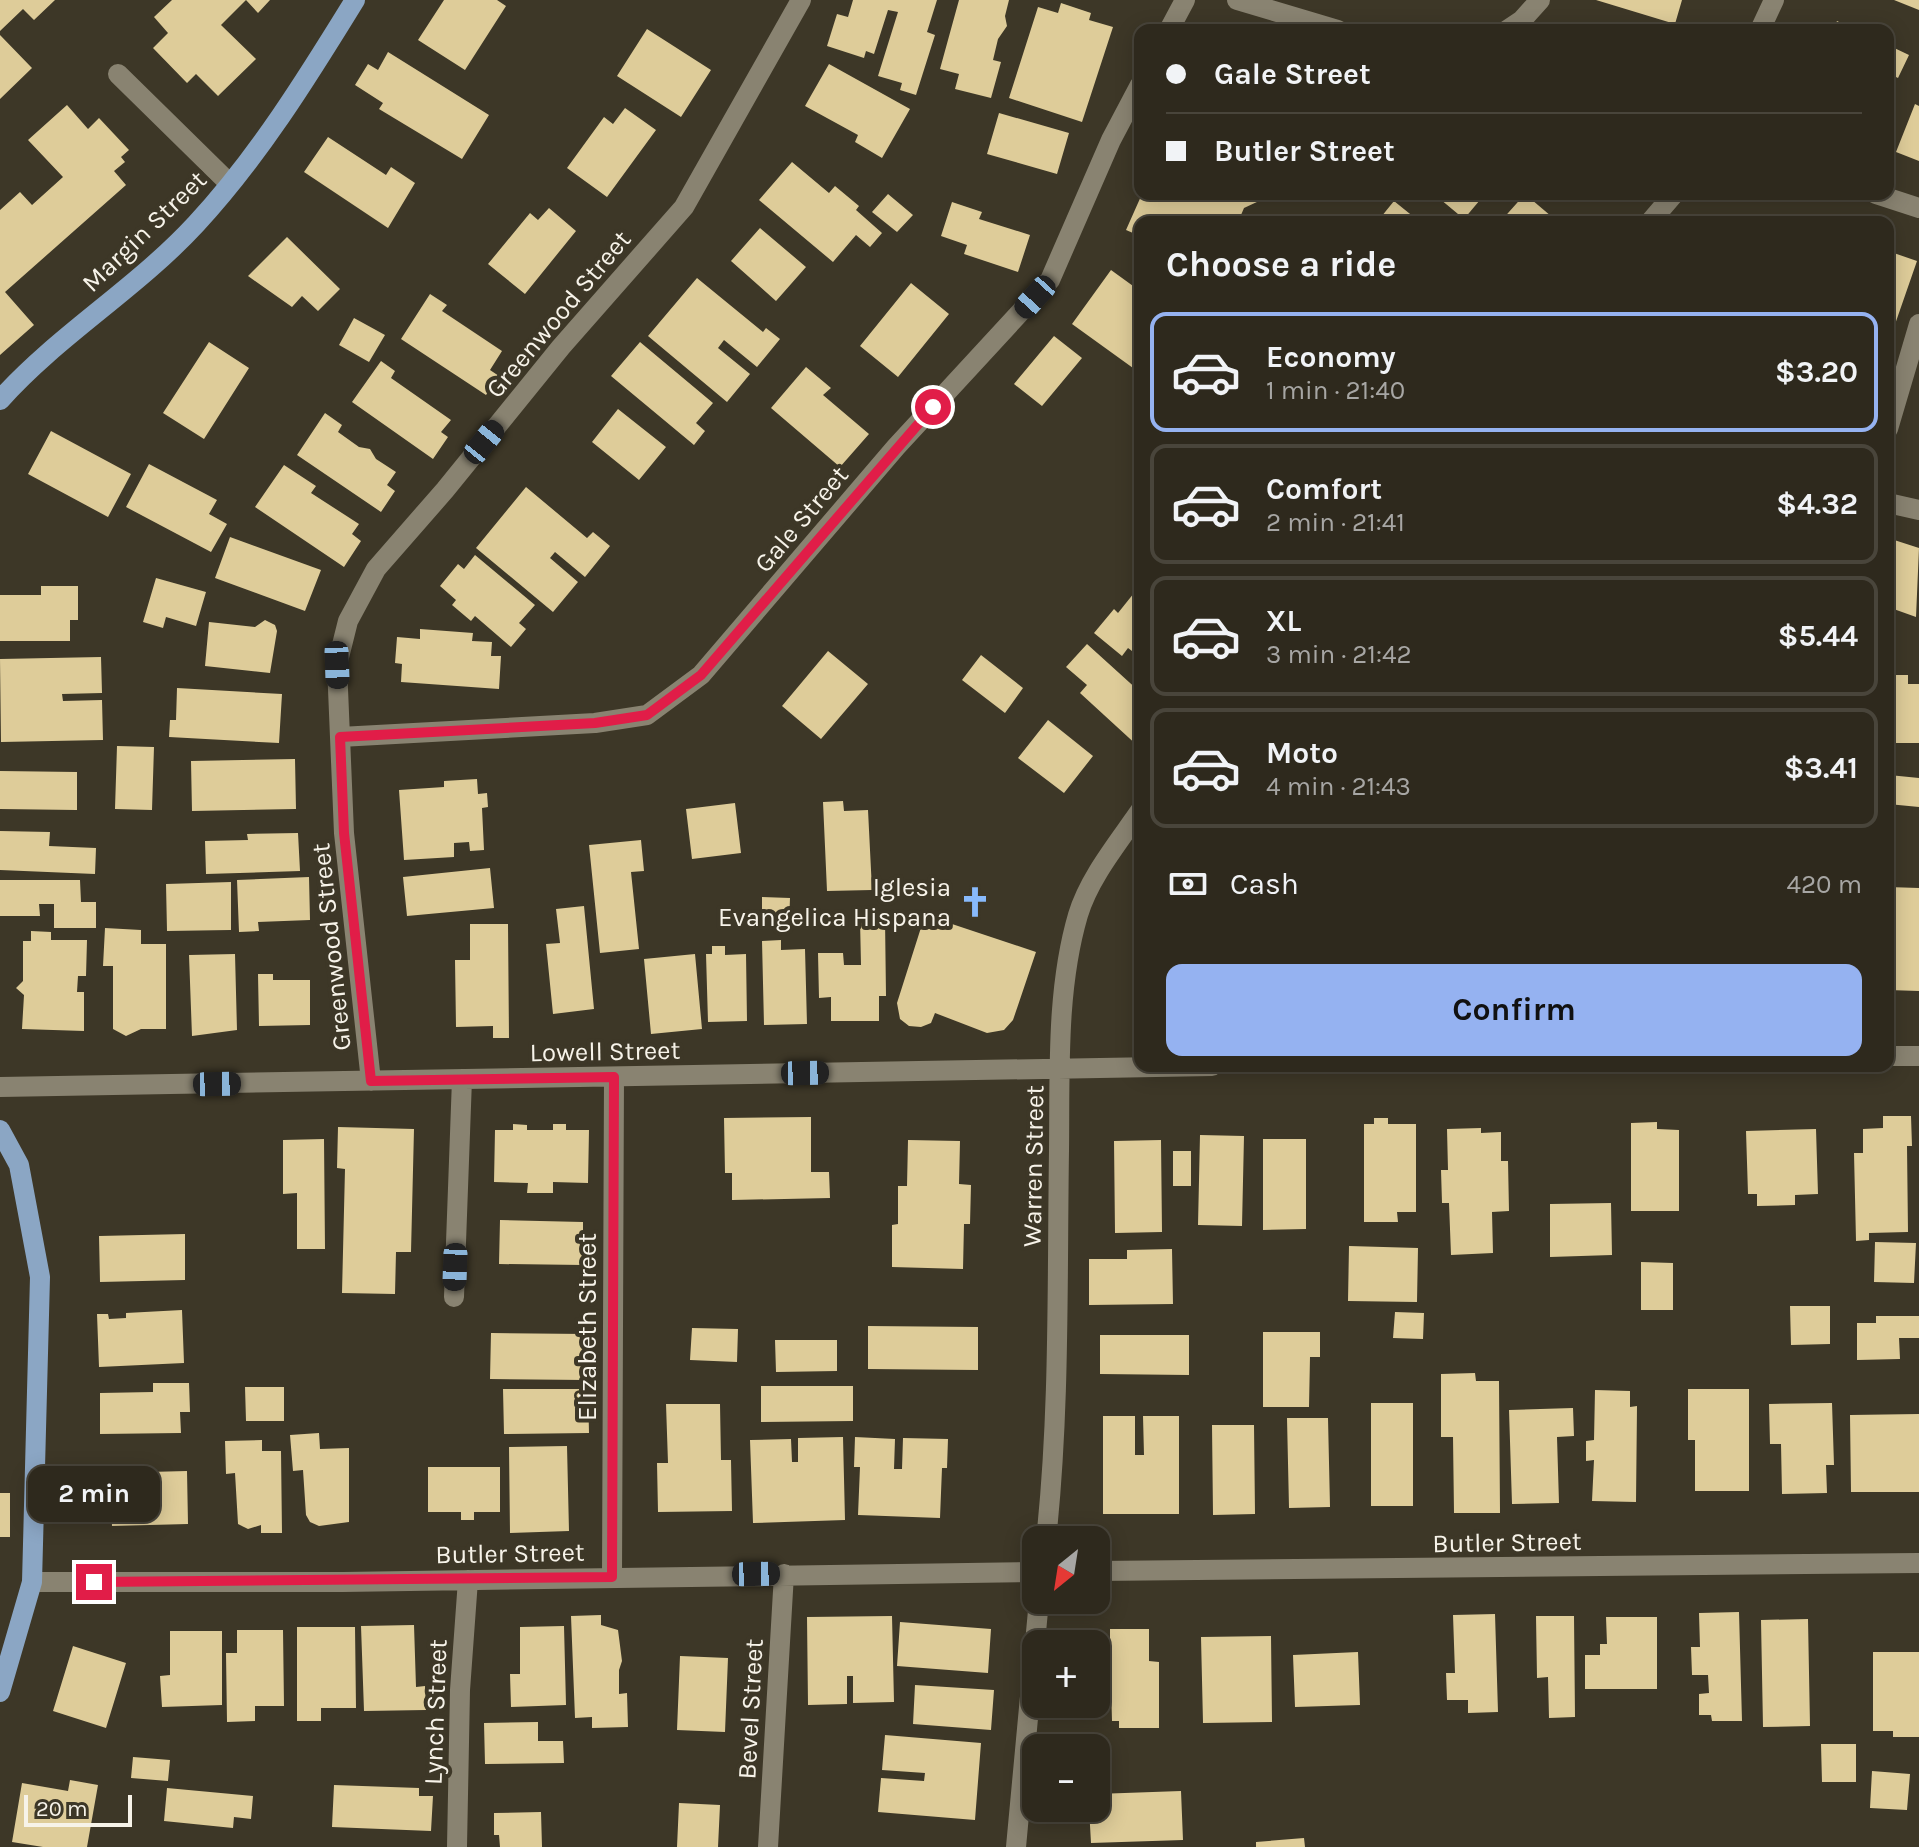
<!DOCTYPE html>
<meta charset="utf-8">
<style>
:root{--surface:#2e291d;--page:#363126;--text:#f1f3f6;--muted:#a7a6a4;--line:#49453b;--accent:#95b2f1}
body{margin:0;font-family:Karla,sans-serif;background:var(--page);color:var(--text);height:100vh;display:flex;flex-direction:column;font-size:30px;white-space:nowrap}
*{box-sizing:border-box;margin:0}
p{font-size:26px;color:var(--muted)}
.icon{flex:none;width:44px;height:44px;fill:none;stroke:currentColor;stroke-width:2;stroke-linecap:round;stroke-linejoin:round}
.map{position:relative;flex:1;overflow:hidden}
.drawer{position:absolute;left:1134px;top:216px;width:760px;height:856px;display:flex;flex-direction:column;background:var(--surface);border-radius:16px;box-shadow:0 4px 20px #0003,0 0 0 2px var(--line)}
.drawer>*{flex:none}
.banner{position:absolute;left:1134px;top:24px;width:760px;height:176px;border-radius:16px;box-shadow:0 4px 20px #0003,0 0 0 2px var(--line);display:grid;align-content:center;height:176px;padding:0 32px;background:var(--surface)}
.needle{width:52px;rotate:210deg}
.fabs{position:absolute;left:1022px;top:1526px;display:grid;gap:16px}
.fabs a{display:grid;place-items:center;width:88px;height:88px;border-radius:16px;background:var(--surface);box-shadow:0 4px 20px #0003,0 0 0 2px var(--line);font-size:40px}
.scale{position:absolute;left:24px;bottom:20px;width:108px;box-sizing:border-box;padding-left:8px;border:4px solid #f7f3e9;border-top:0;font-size:22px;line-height:28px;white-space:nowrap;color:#f7f3e9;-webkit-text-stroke:6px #3d3727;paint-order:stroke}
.end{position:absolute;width:36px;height:36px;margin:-18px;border:10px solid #e11d48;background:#fff;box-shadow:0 0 0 4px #fff}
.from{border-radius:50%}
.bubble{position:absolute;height:56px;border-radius:16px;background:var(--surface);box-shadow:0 4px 20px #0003,0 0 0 2px var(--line);font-size:26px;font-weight:700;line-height:56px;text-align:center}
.car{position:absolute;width:24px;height:48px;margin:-24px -12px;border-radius:10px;box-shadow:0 0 6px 2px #0007;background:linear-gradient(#222 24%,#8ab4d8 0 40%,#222 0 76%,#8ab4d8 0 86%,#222 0)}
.banner b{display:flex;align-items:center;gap:28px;height:76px;font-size:30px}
.banner b+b{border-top:2px solid var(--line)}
.banner i{width:20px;height:20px;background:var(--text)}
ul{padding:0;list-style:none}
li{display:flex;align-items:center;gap:24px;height:120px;margin:0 16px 12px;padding:0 16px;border:4px solid var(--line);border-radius:16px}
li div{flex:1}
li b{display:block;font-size:30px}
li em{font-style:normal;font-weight:700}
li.current{border-color:var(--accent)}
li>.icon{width:72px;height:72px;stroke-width:1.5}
h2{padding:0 32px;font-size:36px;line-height:96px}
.pay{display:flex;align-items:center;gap:20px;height:88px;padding:0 32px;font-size:30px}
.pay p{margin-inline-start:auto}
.button{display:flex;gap:16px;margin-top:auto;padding:16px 32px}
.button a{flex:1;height:92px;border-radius:16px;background:var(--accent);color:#111;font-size:32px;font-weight:700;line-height:92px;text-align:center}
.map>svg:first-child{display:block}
.building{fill:#decc99}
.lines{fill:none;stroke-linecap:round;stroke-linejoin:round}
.minor{stroke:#898371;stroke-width:20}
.major{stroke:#8ba6c4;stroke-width:20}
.route{stroke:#e11d48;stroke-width:10}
.labels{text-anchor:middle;stroke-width:8;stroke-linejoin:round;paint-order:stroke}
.street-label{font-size:26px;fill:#f7f3e9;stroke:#3d3727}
.poi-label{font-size:26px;fill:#f7f3e9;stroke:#3d3727;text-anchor:end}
</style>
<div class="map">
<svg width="1919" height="1847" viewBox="0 0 1919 1847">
<rect width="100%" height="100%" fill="#3d3727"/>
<path class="building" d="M0,0h55l-21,20 -11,-11 -23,22z
M172,0h98l-12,13 -12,-13 -25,25 35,34 -38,37 -22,-22 -9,9 -34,-35 15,-15 -14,-16z
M444,0h53l9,6 -41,64 -47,-30z
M853,0h84l-10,32 8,3 -19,60 -16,-5 2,-7 -24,-7 20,-64 -10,-2 -14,44 -8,-3 -2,7 -37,-12 10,-32 11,3z
M959,0h50l-4,16 2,10 -9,13 -5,21 8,2 -10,36 -36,-9 4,-15 -19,-5z
M1596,0h86l-7,24z
M1894,0h25v10z
M1061,3l30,10 -2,7 24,7 -31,95 -73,-24 29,-91 20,6z
M1837,21l18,9h-22z
M647,29l64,41 -30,47 -64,-41z
M0,35l32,33 -32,31z
M1888,45l21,10 -11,23 -10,-5z
M388,52l101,63 -27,44 -83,-50 4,-6 -28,-18 13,-21 10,6z
M829,64l81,45 -28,49 -27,-16 3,-7 -53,-29z
M1915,104l4,2v55l-23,-9z
M67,105l21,24 11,-11 30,32 -8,7 4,5 -11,9 12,14 -121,107 29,33 -34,30v-145l20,-18 12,13 31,-28 -35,-37z
M625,108l31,22 -49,67 -40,-29 37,-51 9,7z
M999,113l70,20 -12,41 -70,-20z
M328,137l58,38 5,-8 24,16 -27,45 -84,-56z
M792,162l37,31 6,-7 24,20 -3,4 26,23 -12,14 -14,-12 -23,27 -74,-62z
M888,194l25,21 -16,17 -25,-20z
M1142,194h132l-30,14 -6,14h-98v14l-14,-6z
M1434,194h51l-21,25z
M1525,194l33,28h-58z
M1602,194h15l-6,8z
M1394,201l26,21h-43z
M952,202l30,10 -3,7 51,16 -12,37 -54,-18 3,-9 -26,-9z
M549,208l27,23 -51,63 -37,-30 42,-51 8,7z
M760,228l46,39 -30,34 -45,-40z
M287,237l53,52 -22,22 -16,-15 -10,11 -44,-31z
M1888,251l29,10 -25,72 -4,-1z
M1111,270l29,21v67l-7,10 -61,-44z
M697,278l66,54 3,-4 14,11 -23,28 -33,-27 -6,8 32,26 -23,28 -79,-66z
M911,283l38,31 -51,63 -38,-31z
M430,294l17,11 -5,6 60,40 -12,19 9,6 -13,19 -85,-56z
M354,318l31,17 -16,27 -30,-17z
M1054,336l28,22 -40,48 -28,-22z
M209,342l40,26 -45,71 -41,-26z
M640,342l73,61 -17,20 9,8 -11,14 -83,-69z
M381,361l14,10 -4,7 60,42 -10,12 7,5 -15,22 -81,-57z
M806,367l25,21 -8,7 46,39 -29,33 -69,-59z
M618,409l48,38 -27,33 -47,-38z
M325,413l17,12 -4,7 21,15 11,2 6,10 20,13 -9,13 8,6 -14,21 -84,-57z
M51,431l80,43 -23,43 -80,-43z
M149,464l68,36 -8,14 18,10 -16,28 -85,-45z
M284,465l32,21 -5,7 48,31 -7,10 9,7 -17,26 -89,-60z
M526,487l61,51 6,-6 17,14 -25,31 -30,-25 -5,6 28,24 -25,30 -77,-64z
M230,537l91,33 -16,41 -90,-33z
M1888,538l31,10 -3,69 -28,-10z
M475,555l60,50 -16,18 7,6 -15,18 -36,-31 -4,5 -19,-16 4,-5 -16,-14 18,-22 6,5z
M156,578l50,14 -10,34 -30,-9 -3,11 -20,-6z
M41,586h37v34h-8v21h-70v-46h41z
M1134,593l6,5v59l-12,-9 -6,8 -28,-23 20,-24 4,4z
M265,620l10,5 2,6 -7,42 -65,-7 4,-44 46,5z
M420,629l53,4 -1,8 20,1 -1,14h10l-2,33 -98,-7 1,-18 -7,-1 2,-26 23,2z
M1087,644l53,48v56l-60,-55 7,-8 -21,-18z
M828,651l40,33 -47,55 -39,-33z
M981,655l42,33 -18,25 -43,-33z
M101,657l1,36 -40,1 1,7 39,-1 1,40 -102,2 -1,-83z
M1888,675h20v9h11v59h-31z
M177,688l105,6 -3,49 -110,-6 1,-17h6z
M1048,720l45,36 -29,37 -46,-35z
M117,746l37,1 -2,63 -37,-1z
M295,759l1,50 -104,2 -1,-50z
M0,771l77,1v38l-77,-1z
M1889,775l30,3v29l-31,-3z
M477,779l1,15 9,-1 1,14 -6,1 2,42 -14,1 -1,-9 -15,1v14l-50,3 -5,-70 45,-3v-6z
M843,801l1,10 24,-1 4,80 -45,1 -4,-89z
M735,803l6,50 -49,6 -6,-50z
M0,831l50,1 -1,14 47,2 -1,26 -95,-4z
M298,833l2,38 -94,3 -1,-33 43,-1 -1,-6z
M641,840l3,31 -13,1 8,77 -39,4 -11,-108z
M490,868l4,40 -87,8 -4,-39z
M309,877l1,43 -52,2 1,9 -20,1 -2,-52z
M0,880h80l1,22h15v26h-42v-24h-15l1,12h-40z
M231,882v48l-64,1 -1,-47z
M1888,887l31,1v103l-31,-1z
M762,897l28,1 -1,27h-27z
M584,906l10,103 -41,5 -7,-70 14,-1 -4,-34z
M925,915l111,37 -23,68 -9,10 -17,3 -52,-20 -4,10 -10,4 -12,-1 -9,-7 -3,-16z
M885,919l1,77h-7v25h-48v-24l-12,1 -1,-45h25l1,12h17l-1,-45z
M470,924h38l1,114h-16v-12l-37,1 -1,-67h15z
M105,928l36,2v14h25v85h-25l-15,7 -13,-7v-63h-10z
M31,931l20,1v8h36l-1,36h-8l-1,16h7v39l-62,-2 2,-34 -8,-7 7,-7v-40h8z
M781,940v10l24,-1 2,75 -43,1 -2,-84z
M712,946h13v9l21,-1 1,67 -39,1 -2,-68h6z
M235,954l2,76 -45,6 -3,-81z
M695,954l7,75 -51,5 -7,-75z
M258,974h15v6h37v45l-51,1z
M1883,1116h28l1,30h-5l1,86 -39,1v7l-13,1 -2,-88h9v-24l20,-1z
M811,1117v55h18l1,26 -98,2v-27h-7l-1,-55z
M1374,1118h14v6h28v88h-19l1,10h-34v-98h10z
M1657,1122v7l22,1v81h-48v-88z
M513,1124l14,1v5h26v-6h13v6h23l-1,53 -35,-1v11h-26l1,-10 -34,-1 1,-52h18z
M338,1127l76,2 -3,123h-15l-1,42 -53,-1 3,-124 -8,-1z
M1481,1128v5l20,-1v29h7l1,50 -17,1 1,41 -42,2 -2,-52h-7l-1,-33h7l-1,-41z
M1816,1129l2,65 -23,1v10l-38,1v-12h-9l-2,-63z
M1200,1135l44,1 -2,90 -44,-1z
M324,1139l1,110h-28v-56l-14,1v-54z
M1263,1139h43v90l-43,1z
M908,1140l52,1 -1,43 12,1 -1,39h-6l-1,45 -71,-2v-42l6,-1v-38h9z
M1161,1140l1,92 -47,1 -1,-92z
M1173,1151h18v35h-18z
M1611,1203l1,52 -62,2v-53z
M500,1220l83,2v43l-84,-1z
M185,1234v46l-85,2 -1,-46z
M1875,1242l41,1 -2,40 -40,-1z
M1349,1246l69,2 -1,54 -69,-1z
M1172,1249l1,55 -84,1v-46h38v-9z
M1641,1262l32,1v47h-32z
M1790,1306h40v38l-39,1z
M182,1310l2,53 -85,4 -2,-53h11l1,5 17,-1v-5z
M1395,1312l29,1 -1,26 -30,-1z
M1876,1316h43v22h-20l1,21 -43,1v-37h19z
M868,1326l110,1v43l-110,-1z
M692,1328l46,1 -1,33 -47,-2z
M1263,1332h57v25h-10l-1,50h-46z
M491,1333l94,1v46l-95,-1z
M1100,1335h89v40l-89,-1z
M775,1340h62v31l-61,1z
M1475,1373l1,8h23l1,132h-46l-1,-76h-12v-63z
M153,1383h36l1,29h-10l1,21 -81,1v-41l53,-1z
M761,1386h92v35l-92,1z
M245,1387h39v34h-38z
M503,1389h85l1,44 -85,1z
M1688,1389h61v102h-54v-51h-7z
M1595,1390l35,1v16l7,-1 -1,96 -44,-1 2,-41 -8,1v-20l8,-1z
M1371,1403h42v103h-42z
M1832,1403l2,62h-8l1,28 -45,1 -1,-50h-11l-1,-40z
M666,1404h54l1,56h10l1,51 -74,1 -1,-49h11z
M1573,1408l1,28 -17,1 2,66 -47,1 -3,-94z
M1919,1414v78h-68l-1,-77z
M1103,1416h32v39h9l-1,-39h36v98h-76z
M1287,1418h41l2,89 -41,1z
M1212,1425h42l1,89 -42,1z
M319,1433l1,16 29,-1v74l-30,4 -9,-4 -4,-7 -3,-45 -10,1 -3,-36z
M843,1437l2,83 -92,3 -3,-83 41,-1 1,23h6v-24z
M855,1437l40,2 -1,30h8l1,-31 45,1 -1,29h-5l-2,50 -82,-3 2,-48h-6z
M262,1440v11h19l1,82h-21v-8l-13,4 -10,-5 -3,-51 -9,1 -1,-33z
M567,1446l2,85 -59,2 -1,-86z
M428,1467h72v45h-26v8h-13v-8h-33z
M187,1471l1,53 -76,2 -2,-53z
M0,1493h10v44h-10z
M1739,1612l3,109h-30l-1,-6h-12v-21l10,-1 -1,-18h-16l-1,-28h9l-1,-34z
M1495,1614l3,98 -30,1v-13h-21l-1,-27h9l-2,-58z
M601,1615v10l17,5 4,31 -3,9v24l8,-1 1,34 -36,1v-11l-17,1 -4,-102z
M892,1616l2,86 -41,1v-27h-6v28l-39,1 -1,-88z
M1536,1616h38l1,101 -26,1 -1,-41 -11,1z
M1606,1617h51v72h-72v-34h15v-11h7z
M1808,1619l2,107 -47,1 -2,-107z
M900,1622l91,7 -3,44 -91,-7z
M414,1625l2,62 9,-1 1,24 -62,1 -3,-85z
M564,1626l2,79 -55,2 -1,-33h10v-47z
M297,1627h58l1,81h-35v13h-24z
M1110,1629h39v32l10,1v66h-40v-7h-7l-1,-38h-7v-23l6,1z
M237,1630h46l1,76h-29v15l-28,1 -1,-69h11z
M170,1631h52v74l-60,2 -2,-31 10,-1z
M1271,1636l1,86 -69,1 -2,-86z
M73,1646l53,17 -20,65 -53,-17z
M1358,1652l2,53 -65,2 -2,-52z
M1873,1652h46v85h-26v-6h-20z
M680,1656l48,2 -3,74 -48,-2z
M915,1685l79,5 -3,40 -78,-6z
M538,1722v19h25l1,22 -79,1 -1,-41z
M885,1735l96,8 -6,77 -97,-8 3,-34 43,3 1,-8 -43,-3z
M1821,1744h35v38h-34z
M133,1757l37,3 -2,21 -37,-3z
M1872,1771l38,3 -3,36 -37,-2z
M70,1780l28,5 -11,62h-44l-31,-5 10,-59 46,8z
M334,1785l85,3v8h14l-2,35 -99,-4z
M167,1788l86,8 -2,23 -17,-2 -1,11 -69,-7z
M1181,1791l2,49 -92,3 -2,-35h7v-14z
M679,1803l41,2 -2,42h-41z
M541,1812l1,35h-42l-1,-12h-5v-22z
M1304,1838l1,9h-49v-5z"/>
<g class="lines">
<path class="minor" d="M1237,0l101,30
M1522,20l18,-20
M1169,30l16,-30
M1507,30l15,-10 3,10
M1760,30l14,-30
M118,74l111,109
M1876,194l43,14
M1650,222l24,-28
M1888,429l31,-105
M1888,503l31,7
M340,737l255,-14 52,-8 54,-40 195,-228 154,-167 61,-140 29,-55
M1888,1056h31
M371,1081l-27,-248 -7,-168 11,-44 28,-52 69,-79 116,-143 123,-140 117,-207
M0,1087l1212,-21
M454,1297l8,-218
M1046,1540c14,-129 11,-259 13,-389 1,-77 -3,-161 19,-236 11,-37 40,-72 62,-104
M1096,1571l823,-8
M612,1577l2,-500
M32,1582h311l693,-10
M457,1847l3,-157 8,-110
M768,1847l16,-273
M1016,1847l23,-247"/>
<path class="major" d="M0,400c58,-65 136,-111 196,-176 62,-67 111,-146 159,-224
M0,1130l19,35 21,112 -8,305 -32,110"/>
</g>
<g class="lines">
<path class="route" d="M94,1582l518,-5 2,-500 -243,4 -27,-248 -4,-96 255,-14 52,-8 54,-40 232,-268"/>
</g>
<defs>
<symbol id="church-bare" viewBox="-9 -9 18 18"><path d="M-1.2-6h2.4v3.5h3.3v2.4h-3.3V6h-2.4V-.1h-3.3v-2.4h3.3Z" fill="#88bafc" stroke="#3d3727" stroke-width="2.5" paint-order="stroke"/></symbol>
</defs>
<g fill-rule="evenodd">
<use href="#church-bare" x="953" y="880" width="44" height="44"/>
</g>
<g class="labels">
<g class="street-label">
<text transform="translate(144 231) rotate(-44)" y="9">Margin Street</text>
<text transform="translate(558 314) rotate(-50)" y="9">Greenwood Street</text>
<text transform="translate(801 519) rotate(-50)" y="9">Gale Street</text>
<text transform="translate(331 947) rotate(-96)" y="9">Greenwood Street</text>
<text transform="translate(605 1051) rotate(-1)" y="9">Lowell Street</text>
<text transform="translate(1033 1166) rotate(-89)" y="9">Warren Street</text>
<text transform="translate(587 1327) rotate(-90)" y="9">Elizabeth Street</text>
<text transform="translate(1507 1542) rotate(-1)" y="9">Butler Street</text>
<text transform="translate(510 1553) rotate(-1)" y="9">Butler Street</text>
<text transform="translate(750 1709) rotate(-87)" y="9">Bevel Street</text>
<text transform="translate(435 1712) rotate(-88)" y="9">Lynch Street</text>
</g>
<g class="poi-label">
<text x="951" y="896">Iglesia<tspan x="951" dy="30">Evangelica Hispana</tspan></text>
</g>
</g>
</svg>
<div class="fabs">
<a><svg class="needle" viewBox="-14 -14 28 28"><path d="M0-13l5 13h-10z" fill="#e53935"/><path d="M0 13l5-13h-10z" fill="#a7a6a4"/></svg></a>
<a>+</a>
<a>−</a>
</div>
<div class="scale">20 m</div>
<i class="end from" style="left:933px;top:407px"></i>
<i class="end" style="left:94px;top:1582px"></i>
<div class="bubble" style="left:28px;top:1466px;width:132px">2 min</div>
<i class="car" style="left:1035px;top:297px;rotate:222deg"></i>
<i class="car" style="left:484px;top:442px;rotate:39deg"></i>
<i class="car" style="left:337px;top:665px;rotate:178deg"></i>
<i class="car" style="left:805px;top:1073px;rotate:89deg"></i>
<i class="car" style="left:217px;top:1084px;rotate:89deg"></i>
<i class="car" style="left:455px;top:1267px;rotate:182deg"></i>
<i class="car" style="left:756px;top:1574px;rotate:89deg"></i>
<div class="banner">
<b><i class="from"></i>Gale Street</b>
<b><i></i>Butler Street</b>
</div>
<section class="drawer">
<h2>Choose a ride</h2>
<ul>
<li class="current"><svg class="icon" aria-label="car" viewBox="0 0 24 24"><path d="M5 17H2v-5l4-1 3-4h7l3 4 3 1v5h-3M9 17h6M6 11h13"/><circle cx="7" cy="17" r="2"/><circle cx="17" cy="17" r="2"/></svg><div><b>Economy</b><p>1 min · 21:40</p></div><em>$3.20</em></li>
<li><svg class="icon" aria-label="car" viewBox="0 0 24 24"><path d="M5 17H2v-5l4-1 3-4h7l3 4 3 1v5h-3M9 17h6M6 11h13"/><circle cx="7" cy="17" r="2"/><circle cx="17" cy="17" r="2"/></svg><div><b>Comfort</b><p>2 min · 21:41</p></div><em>$4.32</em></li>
<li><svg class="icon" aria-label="car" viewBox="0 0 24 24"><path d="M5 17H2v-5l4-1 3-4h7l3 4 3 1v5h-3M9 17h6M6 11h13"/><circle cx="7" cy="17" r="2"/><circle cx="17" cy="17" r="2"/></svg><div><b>XL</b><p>3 min · 21:42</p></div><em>$5.44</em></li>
<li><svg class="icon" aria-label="car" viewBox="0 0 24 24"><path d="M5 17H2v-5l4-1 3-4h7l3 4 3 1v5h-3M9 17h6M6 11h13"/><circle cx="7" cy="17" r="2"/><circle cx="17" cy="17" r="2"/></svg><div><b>Moto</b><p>4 min · 21:43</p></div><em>$3.41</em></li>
</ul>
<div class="pay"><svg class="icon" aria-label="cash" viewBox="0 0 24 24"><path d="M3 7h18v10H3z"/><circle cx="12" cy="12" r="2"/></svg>Cash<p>420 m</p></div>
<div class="button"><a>Confirm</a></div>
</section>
</div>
